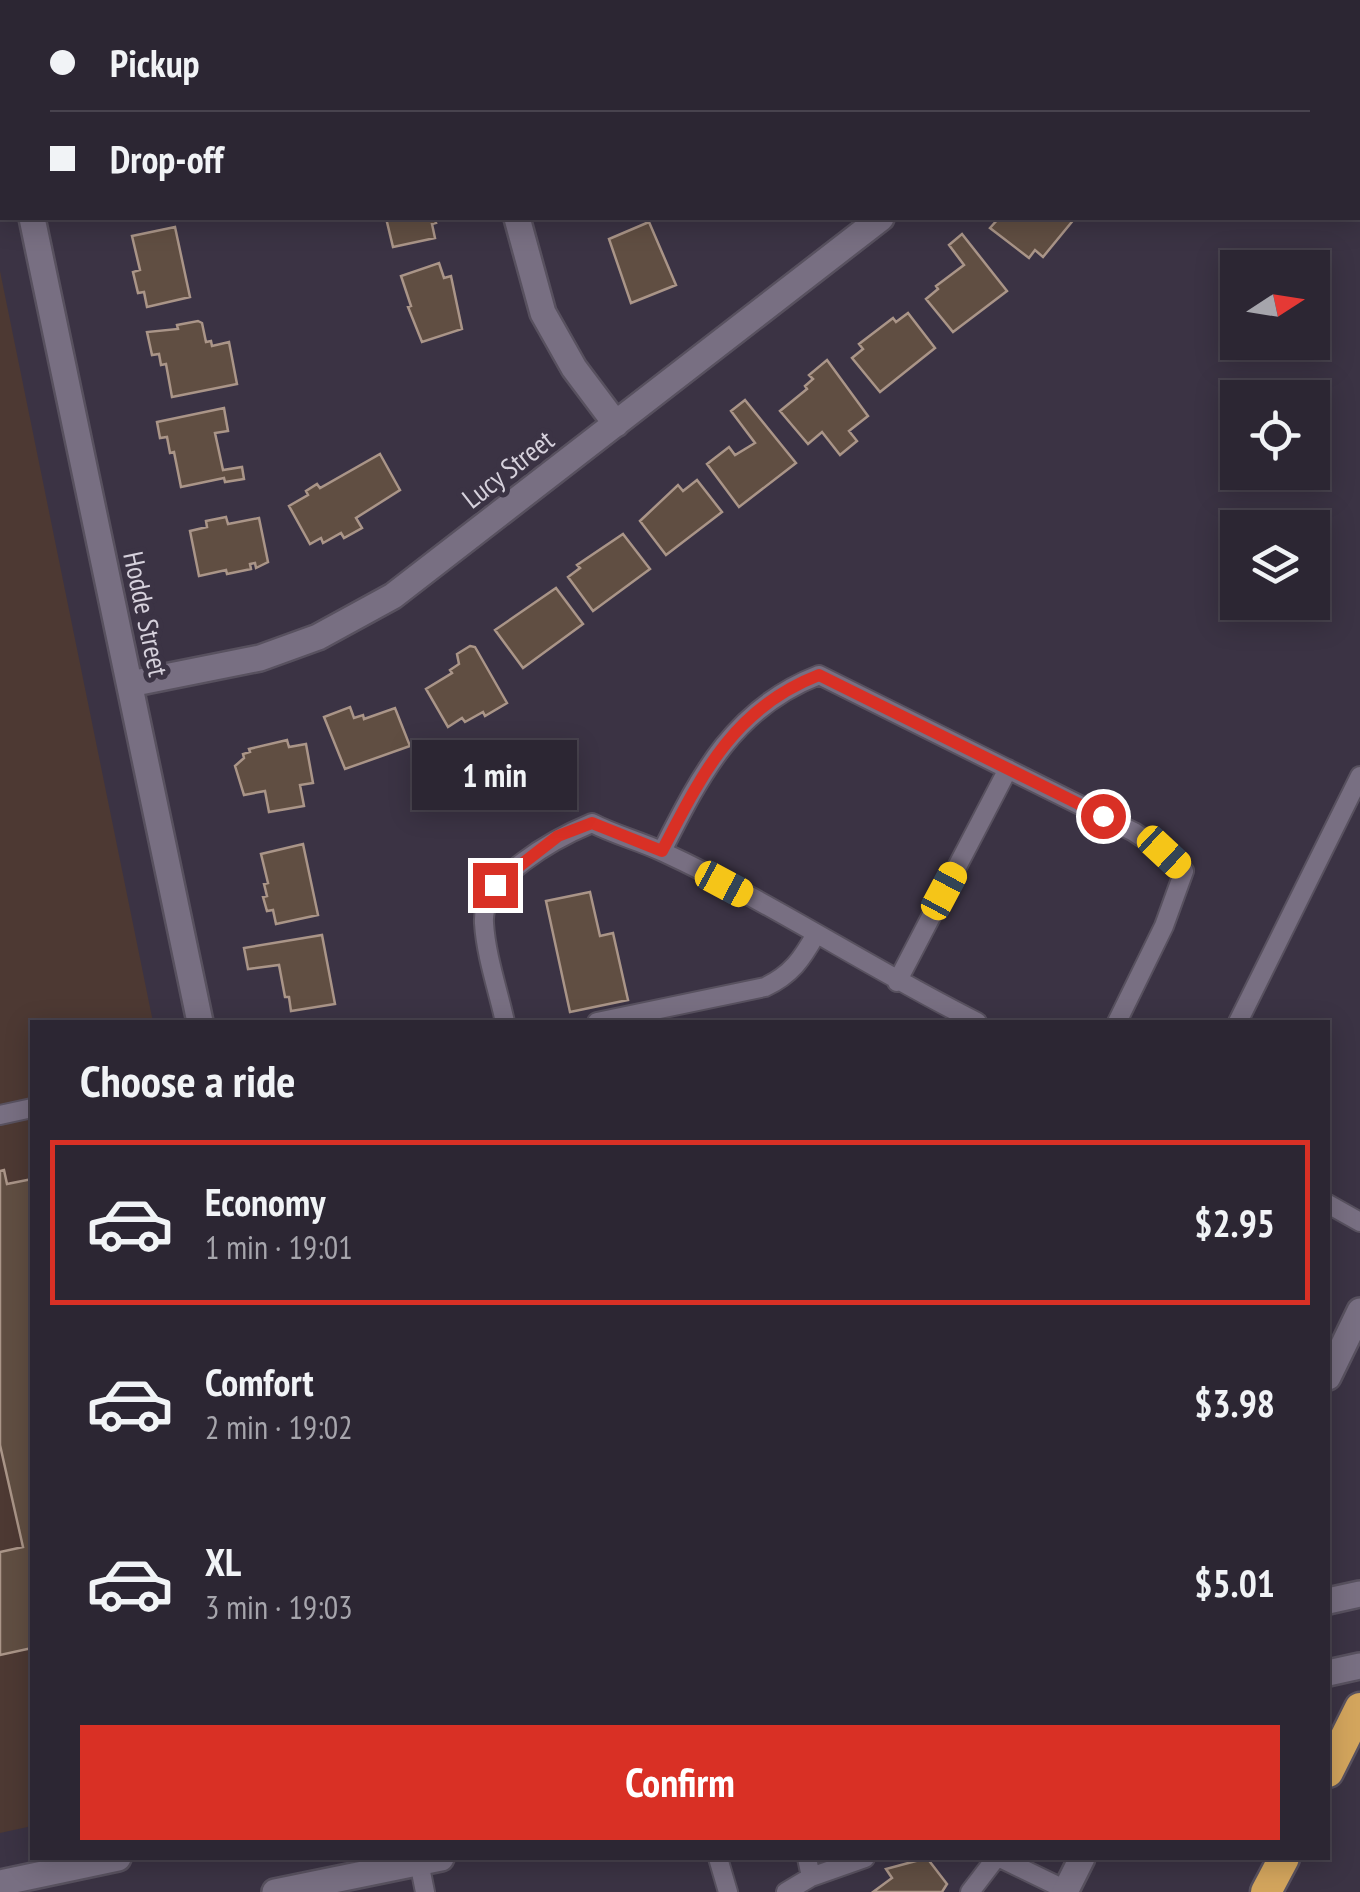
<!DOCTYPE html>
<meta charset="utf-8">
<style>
:root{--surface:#2c2633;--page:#38323f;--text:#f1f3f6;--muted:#a6a5ac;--line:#48434e;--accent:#d93025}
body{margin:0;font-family:"PT Sans Narrow",sans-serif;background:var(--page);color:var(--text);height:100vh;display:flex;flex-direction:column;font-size:38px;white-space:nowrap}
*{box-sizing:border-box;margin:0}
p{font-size:32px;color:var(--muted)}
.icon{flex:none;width:55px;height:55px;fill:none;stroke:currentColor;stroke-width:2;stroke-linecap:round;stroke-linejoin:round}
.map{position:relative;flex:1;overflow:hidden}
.details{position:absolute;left:30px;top:1020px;width:1300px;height:840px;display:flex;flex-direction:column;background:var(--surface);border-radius:0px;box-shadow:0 5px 25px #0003,0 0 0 2px var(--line)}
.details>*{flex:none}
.top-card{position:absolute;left:0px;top:0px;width:1360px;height:220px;box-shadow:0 5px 25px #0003,0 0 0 2px var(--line);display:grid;align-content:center;height:220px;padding:0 50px;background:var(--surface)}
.needle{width:65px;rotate:78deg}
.fabs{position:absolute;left:1220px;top:250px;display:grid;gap:20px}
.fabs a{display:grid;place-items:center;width:110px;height:110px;border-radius:0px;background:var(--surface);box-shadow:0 5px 25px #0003,0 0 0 2px var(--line);font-size:50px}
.end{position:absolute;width:45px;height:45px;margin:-22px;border:12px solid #d93025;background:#fff;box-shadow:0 0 0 5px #fff}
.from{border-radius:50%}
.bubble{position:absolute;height:70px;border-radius:0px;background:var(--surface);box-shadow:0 5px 25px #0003,0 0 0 2px var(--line);font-size:32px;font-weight:800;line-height:70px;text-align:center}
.car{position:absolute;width:30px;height:60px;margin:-30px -15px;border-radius:12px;box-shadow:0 0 8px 2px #0007;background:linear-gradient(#f5c518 24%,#345 0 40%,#f5c518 0 76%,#345 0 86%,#f5c518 0)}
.top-card b{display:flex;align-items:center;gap:35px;height:95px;font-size:38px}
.top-card b+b{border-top:2px solid var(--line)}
.top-card i{width:25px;height:25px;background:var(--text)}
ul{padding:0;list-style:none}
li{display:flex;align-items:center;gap:30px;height:165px;margin:0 20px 15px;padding:0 30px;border:5px solid transparent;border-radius:0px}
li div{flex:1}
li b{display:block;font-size:38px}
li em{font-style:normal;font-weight:800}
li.current{border-color:var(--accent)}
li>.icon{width:90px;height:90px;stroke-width:1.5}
h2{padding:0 50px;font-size:45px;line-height:120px}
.action{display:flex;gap:20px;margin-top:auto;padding:20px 50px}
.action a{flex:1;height:115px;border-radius:0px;background:var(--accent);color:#fff;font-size:40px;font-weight:800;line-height:115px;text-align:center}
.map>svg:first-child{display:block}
.education{fill:#4d3933}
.building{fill:#604e42;stroke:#aa9588;stroke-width:2.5}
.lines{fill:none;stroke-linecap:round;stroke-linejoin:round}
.service-casing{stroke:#58515f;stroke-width:22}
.minor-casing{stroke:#58515f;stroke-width:30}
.secondary-casing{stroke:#58515f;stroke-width:30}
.motorway-casing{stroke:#58515f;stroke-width:35}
.service{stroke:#786f82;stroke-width:18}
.minor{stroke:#786f82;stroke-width:25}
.secondary{stroke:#786f82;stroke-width:25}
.motorway{stroke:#d3a55d;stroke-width:30}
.route{stroke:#d93025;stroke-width:12}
.labels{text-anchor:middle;stroke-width:10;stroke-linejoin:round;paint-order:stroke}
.street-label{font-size:28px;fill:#d6d1dc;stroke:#3b3344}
</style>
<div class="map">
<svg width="1360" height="1892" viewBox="0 0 1360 1892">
<rect width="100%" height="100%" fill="#3b3344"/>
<path class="education" d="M0,271l153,751h-121v804l-32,7z"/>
<path class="building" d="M79,0h47l1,2h-47z
M349,0h37l1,2h-45z
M554,0h51l1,2h-52z
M836,0h44v2h-44z
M1051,0h62v2h-61z
M386,218h48l2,5 -4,1 3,14 -42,9z
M999,218h76l-32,39 -8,-7 -6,8 -39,-30z
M649,222l27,63 -45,18 -22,-64z
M175,227l15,70 -43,10 -3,-15 -6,1 -5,-21 7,-2 -8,-34z
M962,234l45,57 -54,41 -27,-33 12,-10 -2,-3 28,-21 -15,-20z
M439,263l5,15 7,-2 11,53 -40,13 -14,-35 3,-1 -10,-30z
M908,313l27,35 -55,44 -28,-34 11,-9 -4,-5 34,-26 3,4z
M198,321l4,2 4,19 5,-1 1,5 17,-4 8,42 -65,13 -6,-33 -5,1 -2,-11 -7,1 -5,-23 31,-3 -1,-4z
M827,360l41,56 -19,15 8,10 -17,14 -18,-23 -14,12 -28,-33 27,-22 -2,-3 8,-7 -4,-4z
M745,400l51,63 -57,44 -32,-43 22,-17 6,8 20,-12 -24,-32z
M224,408l4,23 -13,2 8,37 19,-3 2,12 -19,3 -1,-4 -43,9 -7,-35 -4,1 -3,-16 -7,1 -3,-16z
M380,454l20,36 -44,28 6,10 -18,10 -3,-5 -18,10 -2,-5 -11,6 -21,-38 19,-11 -2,-4 11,-7 3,4z
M697,480l25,32 -56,43 -26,-34 38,-36 5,6z
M226,517l2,7 31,-6 9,44 -12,6 -1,-5 -5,1 1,5 -24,5 -1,-4 -27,6 -9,-45 17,-4 -1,-6z
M623,534l27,35 -57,42 -25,-34 12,-9 -3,-3z
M556,588l27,36 -60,44 -28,-38z
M470,646l5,1 32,56 -22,13 -2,-4 -18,10 -3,-4 -14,9 -22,-38 26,-16 -2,-3 9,-6 -2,-10z
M350,707l4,11 9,-3 1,4 31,-11 15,38 -65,23 -21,-52z
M287,740l2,7 17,-3 7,39 -13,2 4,21 -35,6 -4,-21 -21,4 -9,-29 9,-8 -1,-4 7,-2 -1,-3z
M303,844l15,71 -42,9 -3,-14 -6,1 -4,-14 4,-1 -3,-12 4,-1 -7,-29z
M590,892l10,44 13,-3 15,67 -58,12 -24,-111z
M322,935l13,69 -44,7 -2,-14h-4l-6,-32 -31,4 -4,-21z
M4,1170l3,14 25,-5v469l-32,7v-103l23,-5 -23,-102v-274z
M927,1858l20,26 -5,8h-69l19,-14 -6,-9z"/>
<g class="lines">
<defs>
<path id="service" d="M662,851c39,-77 72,-143 157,-176l315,157 30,20 20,19 -20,55 -47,96
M897,982l111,-213
M505,1022c-7,-32 -19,-66 -21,-99 -3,-45 72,-85 108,-100 23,12 48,18 71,29 108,50 208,117 314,170
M597,1022l168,-35c26,-12 37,-28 51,-53
M1238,1022l122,-246
M0,1115l32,-7
M1328,1204l32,18
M718,1858l10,34
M807,1858l4,19
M1000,1858l66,32
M419,1862l6,30
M786,1892l25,-15 54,-19
M970,1892l26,-34"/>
<path id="minor" d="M471,0l1,2
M959,0l1,2
M0,47l2,14
M0,167l2,-1
M32,218l168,804
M517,218l26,95 31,55 42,56
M130,684l130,-26 58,-21 75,-41 488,-378"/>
<path id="secondary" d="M1328,1377l32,-66
M1328,1601l32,-7
M1328,1673l32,-7
M0,1883l118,-25
M275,1892l166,-34
M1065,1892l17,-34"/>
<path id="motorway" d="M1328,1772l32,-64
M1266,1892l18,-34"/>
</defs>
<use href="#service" class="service-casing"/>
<use href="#minor" class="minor-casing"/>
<use href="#secondary" class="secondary-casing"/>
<use href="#motorway" class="motorway-casing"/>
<use href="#service" class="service"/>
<use href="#minor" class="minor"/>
<use href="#secondary" class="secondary"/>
<use href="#motorway" class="motorway"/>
</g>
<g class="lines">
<path class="route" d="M495,885l63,-49 34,-13 70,28c40,-77 72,-143 157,-176l284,141"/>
</g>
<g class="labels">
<g class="street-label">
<text transform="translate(508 469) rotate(-38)" y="10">Lucy Street</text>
<text transform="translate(146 614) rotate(78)" y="10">Hodde Street</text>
</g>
</g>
</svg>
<div class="fabs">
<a><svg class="needle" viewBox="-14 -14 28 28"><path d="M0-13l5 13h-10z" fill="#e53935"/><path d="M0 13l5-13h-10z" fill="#a6a5ac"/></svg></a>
<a><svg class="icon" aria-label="locate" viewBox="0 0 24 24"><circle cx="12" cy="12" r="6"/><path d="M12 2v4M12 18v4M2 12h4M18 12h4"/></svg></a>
<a><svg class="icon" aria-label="layers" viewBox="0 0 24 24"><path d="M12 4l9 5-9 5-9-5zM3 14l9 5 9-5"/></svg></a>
</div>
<i class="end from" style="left:1103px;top:816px"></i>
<i class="end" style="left:495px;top:885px"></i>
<div class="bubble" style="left:412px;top:740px;width:165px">1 min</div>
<i class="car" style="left:1164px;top:852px;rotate:133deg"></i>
<i class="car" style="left:724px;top:884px;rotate:118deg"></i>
<i class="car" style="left:944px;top:891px;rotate:28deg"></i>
<div class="top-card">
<b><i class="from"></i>Pickup</b>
<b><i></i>Drop-off</b>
</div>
<section class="details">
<h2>Choose a ride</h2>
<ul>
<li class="current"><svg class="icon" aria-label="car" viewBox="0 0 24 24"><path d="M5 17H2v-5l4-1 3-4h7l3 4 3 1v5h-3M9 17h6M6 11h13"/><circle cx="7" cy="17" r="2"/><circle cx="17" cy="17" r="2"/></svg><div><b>Economy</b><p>1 min · 19:01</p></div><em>$2.95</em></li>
<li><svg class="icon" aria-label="car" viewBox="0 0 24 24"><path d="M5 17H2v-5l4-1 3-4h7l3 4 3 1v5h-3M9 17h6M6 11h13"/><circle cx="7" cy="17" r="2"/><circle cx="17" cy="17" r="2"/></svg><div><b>Comfort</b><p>2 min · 19:02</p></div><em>$3.98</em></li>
<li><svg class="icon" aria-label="car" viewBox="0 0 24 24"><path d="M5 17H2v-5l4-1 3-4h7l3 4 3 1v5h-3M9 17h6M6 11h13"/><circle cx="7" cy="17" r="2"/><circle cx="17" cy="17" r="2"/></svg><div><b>XL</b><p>3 min · 19:03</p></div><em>$5.01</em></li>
</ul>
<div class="action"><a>Confirm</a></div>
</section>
</div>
